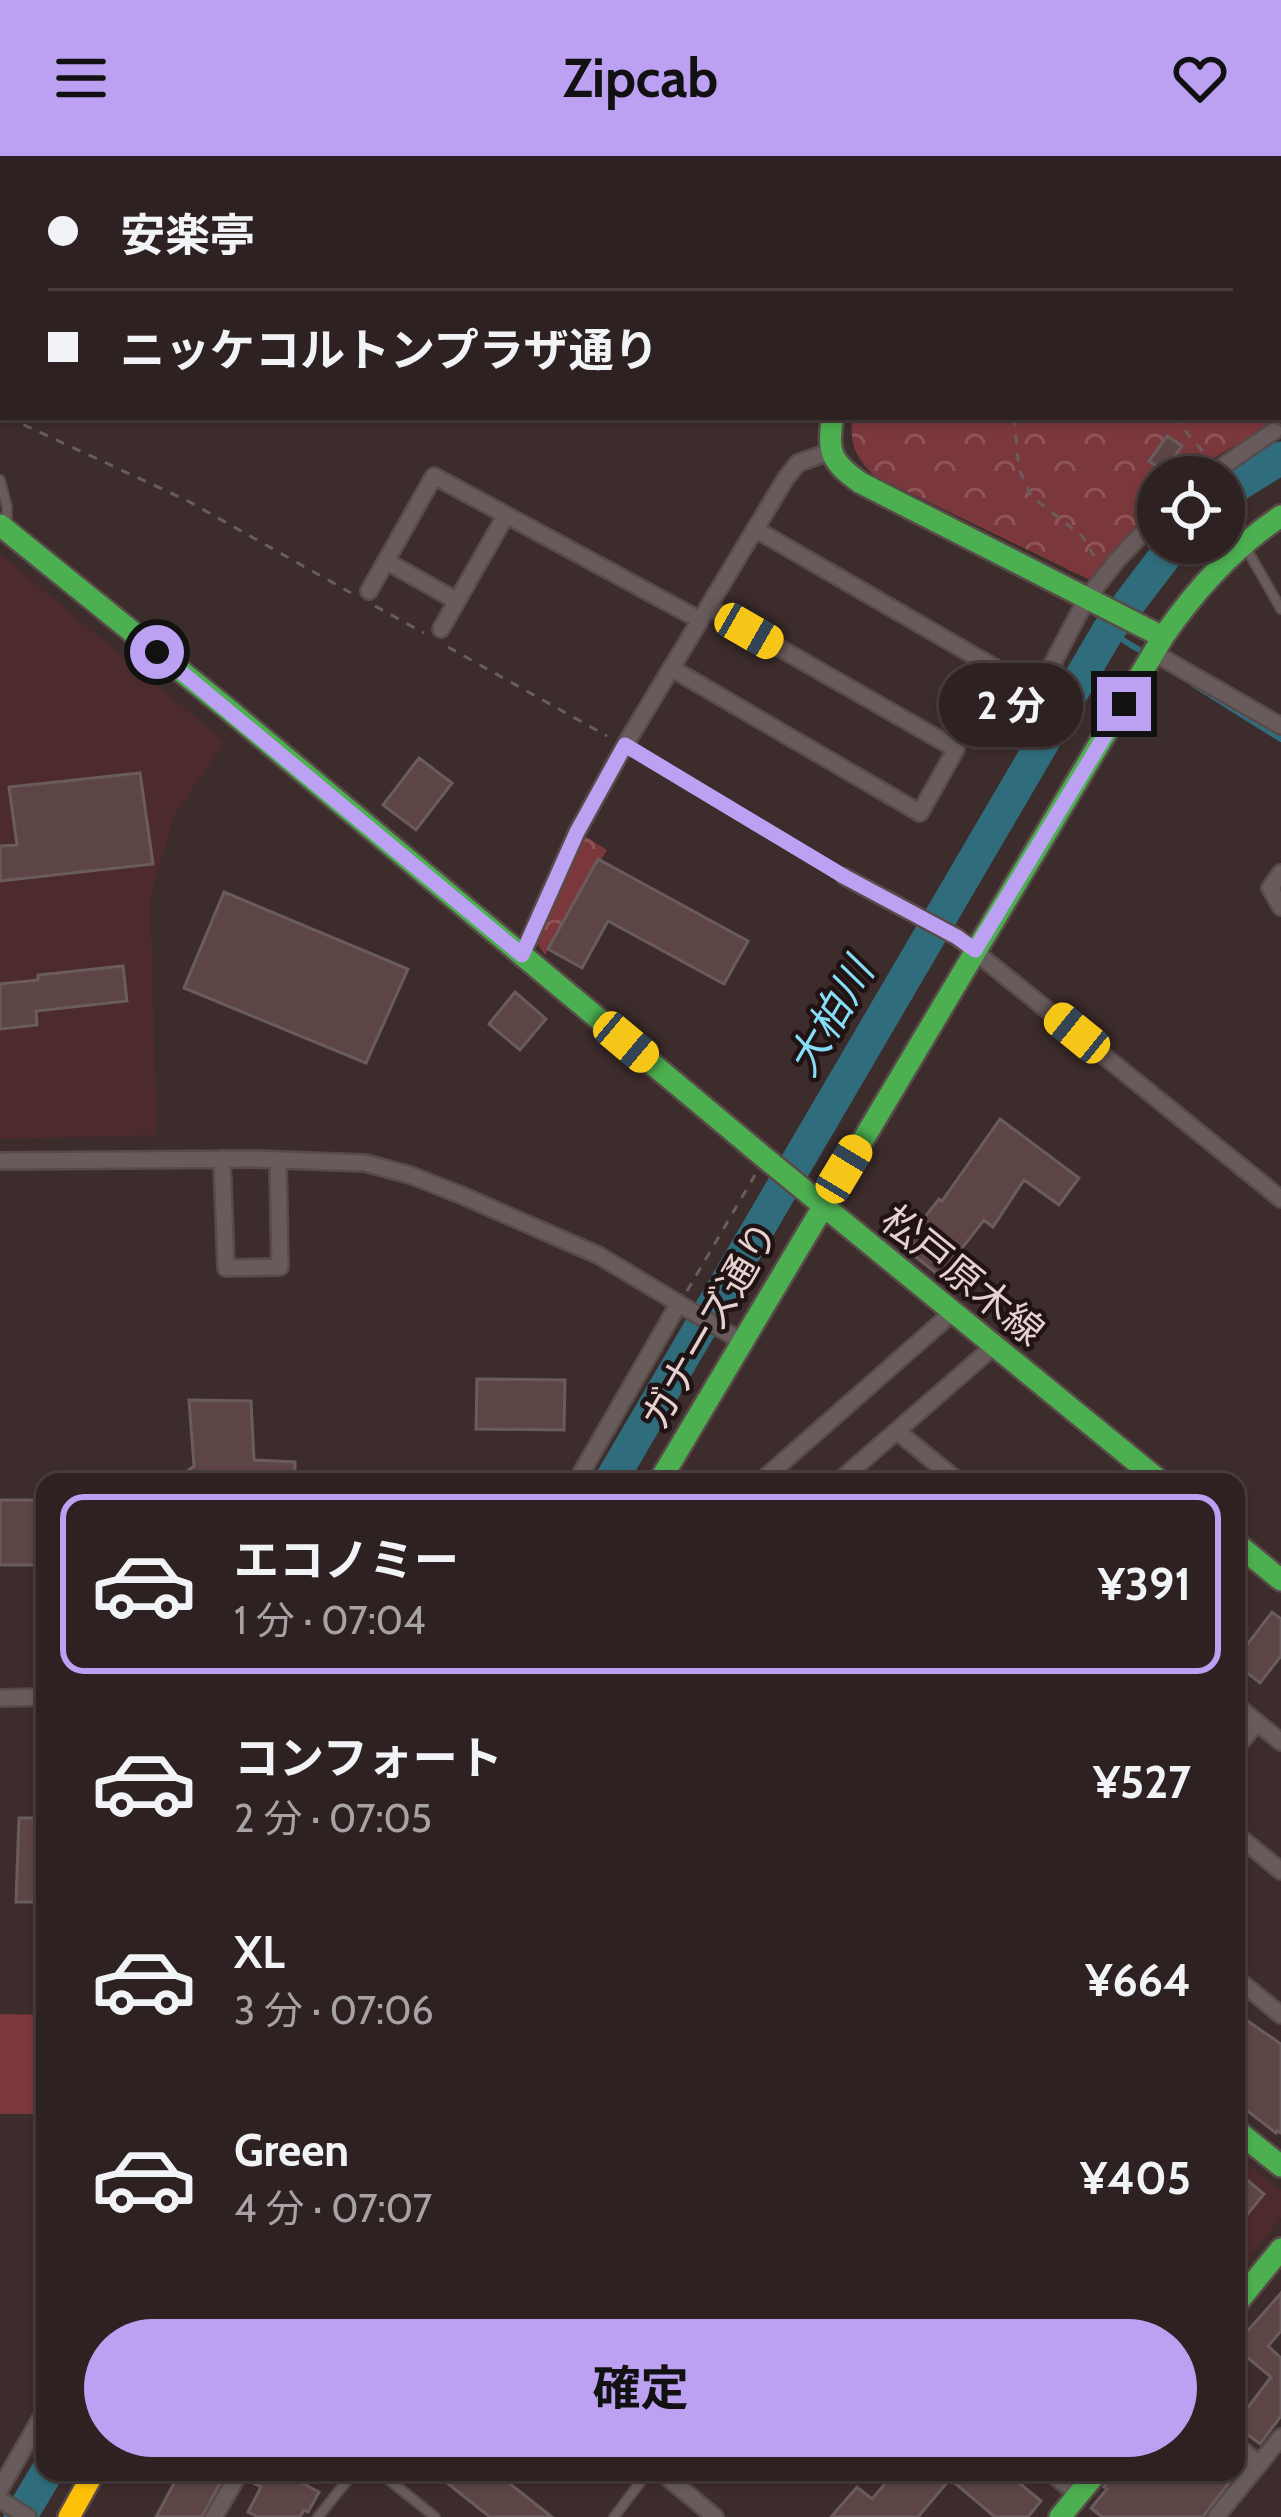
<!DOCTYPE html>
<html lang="ja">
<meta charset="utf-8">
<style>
:root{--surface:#2e2121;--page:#36292a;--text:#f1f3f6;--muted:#a7a3a5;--line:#493e3f;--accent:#bca0f2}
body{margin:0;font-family:Cabin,"Noto Sans JP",sans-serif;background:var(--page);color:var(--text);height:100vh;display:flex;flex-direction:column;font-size:45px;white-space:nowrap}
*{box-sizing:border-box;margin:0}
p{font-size:39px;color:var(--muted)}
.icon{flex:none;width:66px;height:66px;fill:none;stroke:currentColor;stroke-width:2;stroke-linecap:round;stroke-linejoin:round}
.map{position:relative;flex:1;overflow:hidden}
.side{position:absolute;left:36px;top:1317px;width:1209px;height:1008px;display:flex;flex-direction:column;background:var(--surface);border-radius:24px;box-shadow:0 3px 9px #0004,0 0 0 3px var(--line)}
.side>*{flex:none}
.guide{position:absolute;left:0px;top:0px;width:1281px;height:264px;box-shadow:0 3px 9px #0004,0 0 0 3px var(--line);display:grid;align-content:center;height:264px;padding:0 48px;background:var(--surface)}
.tools{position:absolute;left:1137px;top:300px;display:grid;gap:24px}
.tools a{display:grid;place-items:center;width:108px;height:108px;border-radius:50%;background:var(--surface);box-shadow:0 3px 9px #0004,0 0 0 3px var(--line);font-size:60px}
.end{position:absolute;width:54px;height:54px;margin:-27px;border:15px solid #bca0f2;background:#111;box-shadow:0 0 0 6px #111}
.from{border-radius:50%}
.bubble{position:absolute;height:84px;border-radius:42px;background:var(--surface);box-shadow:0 3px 9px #0004,0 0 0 3px var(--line);font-size:39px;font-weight:700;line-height:84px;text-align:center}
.car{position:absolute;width:36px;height:72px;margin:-36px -18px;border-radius:15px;box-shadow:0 0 9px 3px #0007;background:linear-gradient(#f5c518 24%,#345 0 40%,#f5c518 0 76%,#345 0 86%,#f5c518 0)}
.guide b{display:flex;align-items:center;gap:42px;height:114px;font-size:45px}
.guide b+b{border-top:3px solid var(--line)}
.guide i{width:30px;height:30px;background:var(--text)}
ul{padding:21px 0 0;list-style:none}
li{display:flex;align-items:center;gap:36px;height:180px;margin:0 24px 18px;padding:0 24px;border:6px solid transparent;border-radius:24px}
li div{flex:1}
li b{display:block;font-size:45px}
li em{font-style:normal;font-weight:700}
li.current{border-color:var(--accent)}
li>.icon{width:108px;height:108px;stroke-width:1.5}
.button{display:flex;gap:24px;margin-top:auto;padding:24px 48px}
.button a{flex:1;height:138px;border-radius:72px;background:var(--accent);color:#111;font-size:48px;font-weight:700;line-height:138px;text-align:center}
header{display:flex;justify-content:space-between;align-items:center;height:156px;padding:0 48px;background:var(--accent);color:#111;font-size:54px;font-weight:700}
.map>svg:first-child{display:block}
.built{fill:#4d2a2b}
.park{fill:url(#park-crowns)}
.pitch{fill:#7b383c}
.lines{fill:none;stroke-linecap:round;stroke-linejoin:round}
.stream{stroke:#306d7c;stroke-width:6}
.river{stroke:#306d7c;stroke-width:33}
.building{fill:#5d4546;stroke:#6a5c5c;stroke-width:3}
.lane-casing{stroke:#594a4a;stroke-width:12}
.street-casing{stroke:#594a4a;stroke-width:20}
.fast-casing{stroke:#594a4a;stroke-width:26}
.slow-casing{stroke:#594a4a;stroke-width:26}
.path{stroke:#685c5c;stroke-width:3;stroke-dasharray:9 9;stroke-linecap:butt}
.lane{stroke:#685b5b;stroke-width:8}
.street{stroke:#685b5b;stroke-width:15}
.fast{stroke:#4caf50;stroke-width:21}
.slow{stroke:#ffc107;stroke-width:21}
.route{stroke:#bca0f2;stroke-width:15}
.labels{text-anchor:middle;stroke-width:9;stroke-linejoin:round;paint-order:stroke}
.street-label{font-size:39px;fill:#e5d1d0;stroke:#211313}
.water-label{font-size:42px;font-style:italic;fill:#85ddf6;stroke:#211313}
</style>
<header><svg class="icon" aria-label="menu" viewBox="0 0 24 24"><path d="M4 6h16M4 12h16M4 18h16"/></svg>Zipcab<svg class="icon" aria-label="heart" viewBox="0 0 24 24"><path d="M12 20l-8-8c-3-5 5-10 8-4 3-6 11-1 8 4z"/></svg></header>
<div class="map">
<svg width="1281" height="2361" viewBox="0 0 1281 2361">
<defs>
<pattern id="park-crowns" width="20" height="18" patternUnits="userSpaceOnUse" patternTransform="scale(3)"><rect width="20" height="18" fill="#7b383c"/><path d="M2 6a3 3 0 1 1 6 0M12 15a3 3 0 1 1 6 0" fill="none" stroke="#8e5457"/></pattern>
</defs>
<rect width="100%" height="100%" fill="#3d2c2c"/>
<path class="built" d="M0,398l225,188 -51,74 -24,82 7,237 -157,4z
M1236,1999l45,36v27l-45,55z"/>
<path class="park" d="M756,0h525v265l-61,33 -31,23h-31v31l-68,72 -215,-104c-20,-18 -25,-32 -23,-59h426v-258h-517z
M586,681l21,13 -62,105 -12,-18z"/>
<path class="pitch" d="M0,1858l45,1v99h-45z"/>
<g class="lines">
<path class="stream" d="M1108,475l38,23
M1193,528l88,55"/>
<path class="river" d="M1224,341l15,-13 42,-26
M610,1326l498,-851 67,-88
M20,2361l27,-45"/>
</g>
<path class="building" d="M1167,280l15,10 -18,25 -15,-10z
M419,602l33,25 -36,47 -33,-25z
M140,617l13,91 -153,17v-35l17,-1 -8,-58z
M598,703l150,82 -24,43 -116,-63 -26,47 -34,-19z
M224,736l184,77 -42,94 -182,-75z
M123,810l4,35 -91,10 1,14 -37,4v-45l38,-4v-5z
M515,836l31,27 -26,31 -31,-26z
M1000,963l79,59 -20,27 -35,-25 -31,47 -9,-7 -44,56 -38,-30 37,-47 3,2z
M477,1223l88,1 -1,50 -88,-1z
M189,1244l62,1 3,59 41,2v20h-122l21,-16z
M0,1344h45v65h-45z
M1272,1456l9,7v37l-21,27 -24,-19v-5z
M19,1662h26v84h-29z
M1236,1857l45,31v89l-4,-2 -1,2 -40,-31z
M1236,2015l28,23 -28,34z
M1281,2137v38l-13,15 13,12v58l-21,28 -24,-18v-3l35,-46 -35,-29v-4z
M180,2316h46l-24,45h-46z
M252,2316h19l16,8 2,-4 30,16 -11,20 -4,-2 -4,7h-42l-10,-5 13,-25 -12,-6z
M433,2316h62l57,45h-62z
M895,2316h111l35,29 -13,16h-33l-45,-38 -32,38h-87l26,-30 15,12z
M1116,2316h45l12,9 7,-9h57l-34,45h-101l-11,-9 16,-19 -3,-2z"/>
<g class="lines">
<defs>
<path id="lane" d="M0,324l7,27v18
M1246,392l35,61
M625,589l219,131
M379,2316l56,45
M318,2361l36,-45
M614,2361l34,-45"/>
<path id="street" d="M728,0l5,3
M1207,321l67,-46
M755,373l268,155 10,1 11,-5 43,-82 31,-39 40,-42
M386,405l71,40
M369,435l65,-115 266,144
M441,473l65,-114
M1154,497l127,73
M671,512l249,145 36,-64 -248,-142
M1281,717l-11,15 11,19
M845,721l112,60 324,262
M522,799l55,-123 48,-87 161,-267 12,-15 31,-11
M222,1003l4,109 54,-1 -2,-107
M0,1005l253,-2 112,4 45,12 51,20 137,60 143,86
M898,1276l61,50
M576,1326l102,-177
M760,1326l192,-169
M838,1326l155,-135
M0,1542l45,-1
M1236,1549l45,37
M1236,1592l21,-26
M1236,1678l45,37
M1236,1822l45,37
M1236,2289l23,19
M661,2316l54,45
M1050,2316l28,23
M0,2333l45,-78
M0,2344l28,17
M214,2361l26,-45
M1216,2361l65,-80"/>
<path id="fast" d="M833,261c-7,35 -1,46 28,66l302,154
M0,369l229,185 536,448 396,324
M659,1326l504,-845c33,-48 70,-89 118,-121
M1236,1387l45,37
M1236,1974l45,36
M1236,2148l45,-55
M1060,2361l37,-45"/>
<path id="slow" d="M69,2361l25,-45"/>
</defs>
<use href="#lane" class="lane-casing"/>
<use href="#street" class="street-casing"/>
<use href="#fast" class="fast-casing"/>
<use href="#slow" class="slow-casing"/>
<path class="path" d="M0,258l3,1
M7,261l181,84 163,92
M1014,261l5,52 12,27 51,40 12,20
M1173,261l34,39
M375,450l49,27
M448,491l159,89
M687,1135l68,-116"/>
<use href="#lane" class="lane"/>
<use href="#street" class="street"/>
<use href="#fast" class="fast"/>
<use href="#slow" class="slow"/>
</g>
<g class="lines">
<path class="route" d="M157,496l365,303 55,-123 48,-87 220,132 112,60 18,13 149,-246"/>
</g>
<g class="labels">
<g class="street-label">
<text transform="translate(963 1119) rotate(39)" y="14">松戸原木線</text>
<text transform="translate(709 1169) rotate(-60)" y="14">ガナーズ通り</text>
</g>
<g class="water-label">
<text transform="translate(830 861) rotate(-60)" y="15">大柏川</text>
</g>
</g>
</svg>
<div class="tools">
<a><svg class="icon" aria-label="locate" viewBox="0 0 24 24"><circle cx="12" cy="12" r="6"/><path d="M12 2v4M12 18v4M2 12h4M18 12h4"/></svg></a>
</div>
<i class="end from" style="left:157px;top:496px"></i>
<i class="end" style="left:1124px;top:548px"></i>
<div class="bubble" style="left:939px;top:507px;width:144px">2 分</div>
<i class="car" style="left:749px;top:475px;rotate:120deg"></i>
<i class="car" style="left:1077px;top:877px;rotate:309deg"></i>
<i class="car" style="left:626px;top:886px;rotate:130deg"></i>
<i class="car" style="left:844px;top:1013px;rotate:31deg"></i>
<div class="guide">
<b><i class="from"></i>安楽亭</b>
<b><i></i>ニッケコルトンプラザ通り</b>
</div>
<section class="side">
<ul>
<li class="current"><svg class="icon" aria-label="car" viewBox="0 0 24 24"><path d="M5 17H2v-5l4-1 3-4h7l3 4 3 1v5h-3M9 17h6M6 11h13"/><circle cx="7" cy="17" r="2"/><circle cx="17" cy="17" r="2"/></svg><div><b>エコノミー</b><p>1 分 · 07:04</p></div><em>¥391</em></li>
<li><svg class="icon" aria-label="car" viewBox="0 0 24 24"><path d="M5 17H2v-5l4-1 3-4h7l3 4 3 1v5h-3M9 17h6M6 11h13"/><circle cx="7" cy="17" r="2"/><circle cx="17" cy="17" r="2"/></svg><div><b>コンフォート</b><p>2 分 · 07:05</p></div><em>¥527</em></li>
<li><svg class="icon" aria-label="car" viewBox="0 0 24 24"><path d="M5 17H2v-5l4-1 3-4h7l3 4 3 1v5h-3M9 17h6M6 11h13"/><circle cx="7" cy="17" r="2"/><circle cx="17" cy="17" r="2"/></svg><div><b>XL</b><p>3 分 · 07:06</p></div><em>¥664</em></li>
<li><svg class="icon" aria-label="car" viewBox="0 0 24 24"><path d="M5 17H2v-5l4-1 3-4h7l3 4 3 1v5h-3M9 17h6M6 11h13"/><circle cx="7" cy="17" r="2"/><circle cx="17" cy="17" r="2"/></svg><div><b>Green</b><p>4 分 · 07:07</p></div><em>¥405</em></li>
</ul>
<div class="button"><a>確定</a></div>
</section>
</div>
